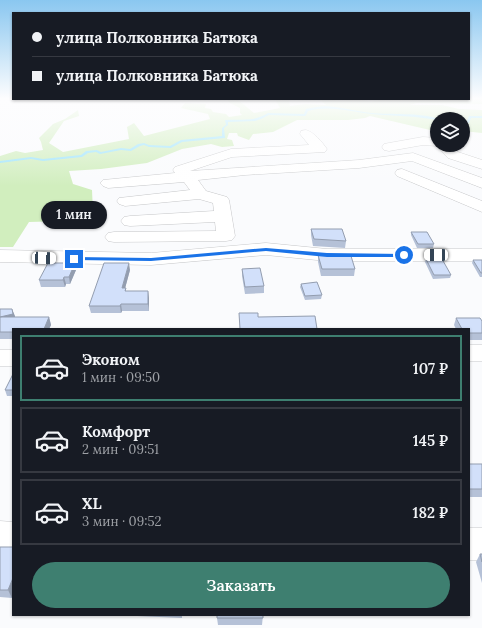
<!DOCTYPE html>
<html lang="ru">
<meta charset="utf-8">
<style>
:root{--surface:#171b24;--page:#20242c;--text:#f1f3f6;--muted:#9ea1a6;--line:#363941;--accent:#3e7f70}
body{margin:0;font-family:Lora,serif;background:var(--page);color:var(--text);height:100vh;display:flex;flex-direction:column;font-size:15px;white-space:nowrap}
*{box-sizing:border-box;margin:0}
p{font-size:13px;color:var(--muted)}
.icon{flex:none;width:22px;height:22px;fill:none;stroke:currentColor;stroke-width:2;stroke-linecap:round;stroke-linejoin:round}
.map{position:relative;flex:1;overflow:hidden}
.sheet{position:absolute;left:12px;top:328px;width:458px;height:288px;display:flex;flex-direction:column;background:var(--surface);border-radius:0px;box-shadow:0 1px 3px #0004}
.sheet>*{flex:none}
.banner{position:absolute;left:12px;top:12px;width:458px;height:88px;border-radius:0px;box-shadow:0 1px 3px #0004;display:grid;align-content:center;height:88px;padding:0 20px;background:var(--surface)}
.fabs{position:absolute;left:430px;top:112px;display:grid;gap:8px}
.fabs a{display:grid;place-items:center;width:40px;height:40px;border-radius:50%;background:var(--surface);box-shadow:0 1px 3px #0004;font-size:20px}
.end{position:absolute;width:18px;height:18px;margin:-9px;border:5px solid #1a73e8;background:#fff;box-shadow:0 0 0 2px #fff}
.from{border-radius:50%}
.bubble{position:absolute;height:28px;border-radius:14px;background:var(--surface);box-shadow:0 1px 3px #0004;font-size:13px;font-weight:600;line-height:28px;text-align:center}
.car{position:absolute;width:12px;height:24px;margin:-12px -6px;border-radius:5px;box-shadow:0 0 3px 1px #0007;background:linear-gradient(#fff 24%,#345 0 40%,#fff 0 76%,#345 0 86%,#fff 0)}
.banner b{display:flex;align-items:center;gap:14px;height:38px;font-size:15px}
.banner b+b{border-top:1px solid var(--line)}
.banner i{width:10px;height:10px;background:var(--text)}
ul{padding:7px 0 0;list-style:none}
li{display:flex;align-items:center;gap:12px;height:66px;margin:0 8px 6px;padding:0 12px;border:2px solid var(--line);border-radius:0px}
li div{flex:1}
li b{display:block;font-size:15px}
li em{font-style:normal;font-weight:600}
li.current{border-color:var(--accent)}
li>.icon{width:36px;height:36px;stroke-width:1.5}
.action{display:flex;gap:8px;margin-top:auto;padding:8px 20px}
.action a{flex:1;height:46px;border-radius:24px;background:var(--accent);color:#fff;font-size:16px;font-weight:600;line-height:46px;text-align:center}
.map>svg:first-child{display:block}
.green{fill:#d1eebe}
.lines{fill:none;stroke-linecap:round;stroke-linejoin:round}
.stream{fill:#9ee4fc;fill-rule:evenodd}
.minor-casing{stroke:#c6c7c9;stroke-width:1}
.minor{fill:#fff;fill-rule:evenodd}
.wall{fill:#b5c1d7}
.shaded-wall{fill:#939daf}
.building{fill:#d2e0fa;stroke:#939daf}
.route{fill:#1a73e8}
</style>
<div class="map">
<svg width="482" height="628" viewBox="0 0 482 628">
<rect width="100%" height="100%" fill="#fafbfd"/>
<path class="green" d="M469,98h13v6l-65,-1 -7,2h32l17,4 23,1v23l-19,-2v-12h-26v10l-7,1 -60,-14 -5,2 -17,2h-51l-24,12 -20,2 -4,6 -11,-4 -1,-3h-8l-2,6 5,1 2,6 -12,1 -11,-3 -29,5 -35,14 -46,6 -32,2 4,13 19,6 1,22 -27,9 -37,1 -16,25h-13v-91l16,-5 9,2 18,-3 -2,-8 -2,-4 14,-14 12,-5 13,-9 1,6 -15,5 -15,22 14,9 66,-13 -2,-12 7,-4 10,13 66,-17 -2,-5 -27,-6 4,-5 21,1 -1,4 6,1 2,3 13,2 3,3 13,-2 -2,-2v-5l-10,-5 -4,-4h11l17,14 26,-5 -5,-9h12l2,1 1,6 15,-2 21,1 -7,-6 26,2 -4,-2h20l10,3 13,-3z"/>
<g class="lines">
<path class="stream" d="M325,106c16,1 31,5 46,7 20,2 50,-1 67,6h-1v1c-21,-4 -43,-4 -65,-6 -22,-2 -41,-9 -64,-3l-2,4 -1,1 -36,-1 -8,4 -6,2 -27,1v3l-4,3 1,10 -43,4 -11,6 -22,-1 -5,-2 -4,1 -9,5 -10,-1 -21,4 -4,-2 -8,1 -6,4 -39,4 -12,-2 -31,4v-2l31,-4 12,2 38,-4 5,-4 11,-1 4,2 20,-4 9,1 8,-5 6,-1 5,2 21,1 11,-6 41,-4v-8l4,-3 -1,-5c16,-1 29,2 43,-7l36,1 2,-5 10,-2z
M469,116h13v2h-11l-2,5h-6v-2h4z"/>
<defs>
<path id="minor" d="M306,130c8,2 16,12 21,19l-2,3 -93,5 -42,14 169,-11 54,-7 69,25v10l-70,-27 -53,7 -114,7 -47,5 8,11 21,6 2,3 6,36 -3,4 -6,1 -112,1 -6,-1 -3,-4 3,-4 6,-1 102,-1 -1,-9 -85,4 -6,-1 -3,-4 3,-4 6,-1 84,-5 -1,-8 -14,-4 -74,7 -6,-2 -2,-3 2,-3 71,-8 -6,-8 -76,6 -5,-2 -3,-3 3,-3 72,-7 -2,-3 2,-3 56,-18 78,-4 -9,-11 1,-3z
M423,137l14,1v7h14l7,7 24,8v9l-34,-11 -11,-12 -14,-1 -34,6 -5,-1 -2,-3 2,-3 5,-1z
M402,169l80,32v11l-85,-36 -2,-3 2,-3z
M266,243l61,6h155v12h-155l-61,-6 -115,10 -151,-3v-12l151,3z
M469,345h13v16h-13z
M0,350h13v16h-13z
M0,521l13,1v32l-13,-1z
M469,528h13v32h-13z"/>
</defs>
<use href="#minor" class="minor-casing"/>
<use href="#minor" class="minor"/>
</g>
<path class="wall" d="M311,229l35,12 -1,7 -32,-2 -2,-11z
M411,232l23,12 -1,4h-16l-6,-13z
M318,255l37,14 -1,7h-33l-3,-14z
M426,259l25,16 -1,3 -17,1 -8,-17z
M473,260h9v17h-2l-8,-14z
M75,263l1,7 -6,14h-4l-1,3h-24l-2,-7z
M242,269l22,17v7l-19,1 -3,-18z
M130,270l-5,18h1v3h22l1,20h-27l-1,2h-30l-2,-7z
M301,284l21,11 -1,4 -16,1 -5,-13z
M0,309l15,7v1h34l2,8 -2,4h-36v10h-13z
M456,318l26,3v19h-13v-11h-13l-2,-4z
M13,374v22h-6l-2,-6z
M469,464h13v33h-13z
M0,547h13v49l-1,2 -12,-1z
M480,554h2v29l-6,-21z
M137,615h45v3l-45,-2z
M263,615l-1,10h-44l-1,-7z"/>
<path class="shaded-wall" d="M75,263l1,7 -6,14 -1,-7z
M129,263l1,7 -7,26 -1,-8z
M64,277l2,7 -1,3 -2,-7z
M148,291l1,7v13l-1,-7z
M121,304l1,7 -1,2 -1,-7z
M12,309l3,7v5l-15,-4z
M49,317l2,8 -2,4h-5z
M13,578v18l-1,2 -4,-8z"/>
<path class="building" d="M311,229h31l4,12 -32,-2z
M411,232h16l7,12h-16z
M318,255l33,1 4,13h-33z
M426,259h16l9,16h-17z
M473,260h9v13h-1z
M48,263h27l-6,14h-5l-1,3h-24z
M104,263h25l-7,25h4l-1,3h23v13h-27l-1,2h-31z
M260,268l4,18 -19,1 -3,-18z
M317,282l5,13 -17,1 -4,-12z
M0,309h12l1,5 -13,3z
M239,313h19v4l57,-1 2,13h-77z
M0,317h49l-5,12h-31v3h-13z
M456,318h24l2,3v12h-13v-4h-7z
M13,374v16h-8z
M469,464h13v25h-13z
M0,547h13v31l-5,12h-8z
M480,554h2v8z
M217,615h46v3h-46z"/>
<linearGradient id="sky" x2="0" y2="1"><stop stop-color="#8ac7f0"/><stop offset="0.53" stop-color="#fdfdfe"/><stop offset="1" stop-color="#fdfdfe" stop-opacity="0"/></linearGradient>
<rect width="482" height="186" fill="url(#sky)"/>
<path class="route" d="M266,248l61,5 77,1 3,1 -3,2h-77l-61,-6 -115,10 -77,-1 -3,-1 3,-2 77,1z"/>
</svg>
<div class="fabs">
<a><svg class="icon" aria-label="layers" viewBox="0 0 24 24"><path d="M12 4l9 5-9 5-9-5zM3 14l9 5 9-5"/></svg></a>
</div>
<i class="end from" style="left:404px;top:255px"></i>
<i class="end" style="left:74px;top:259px"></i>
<div class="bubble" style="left:41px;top:201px;width:66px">1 мин</div>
<i class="car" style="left:436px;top:255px;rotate:270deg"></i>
<i class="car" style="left:44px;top:258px;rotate:92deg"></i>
<div class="banner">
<b><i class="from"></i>улица Полковника Батюка</b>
<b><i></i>улица Полковника Батюка</b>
</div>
<section class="sheet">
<ul>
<li class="current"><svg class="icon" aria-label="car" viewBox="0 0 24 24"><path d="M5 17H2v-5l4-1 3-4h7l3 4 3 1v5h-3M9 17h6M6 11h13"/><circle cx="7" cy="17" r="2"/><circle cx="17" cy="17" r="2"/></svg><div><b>Эконом</b><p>1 мин · 09:50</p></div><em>107 ₽</em></li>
<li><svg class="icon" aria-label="car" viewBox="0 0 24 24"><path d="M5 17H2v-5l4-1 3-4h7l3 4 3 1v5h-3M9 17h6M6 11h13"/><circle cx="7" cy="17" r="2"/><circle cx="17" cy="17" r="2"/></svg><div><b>Комфорт</b><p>2 мин · 09:51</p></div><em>145 ₽</em></li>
<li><svg class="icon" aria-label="car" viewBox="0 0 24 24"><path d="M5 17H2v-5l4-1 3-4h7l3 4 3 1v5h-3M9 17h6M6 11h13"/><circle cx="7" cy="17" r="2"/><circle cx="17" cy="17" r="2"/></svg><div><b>XL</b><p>3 мин · 09:52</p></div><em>182 ₽</em></li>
</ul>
<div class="action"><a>Заказать</a></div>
</section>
</div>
